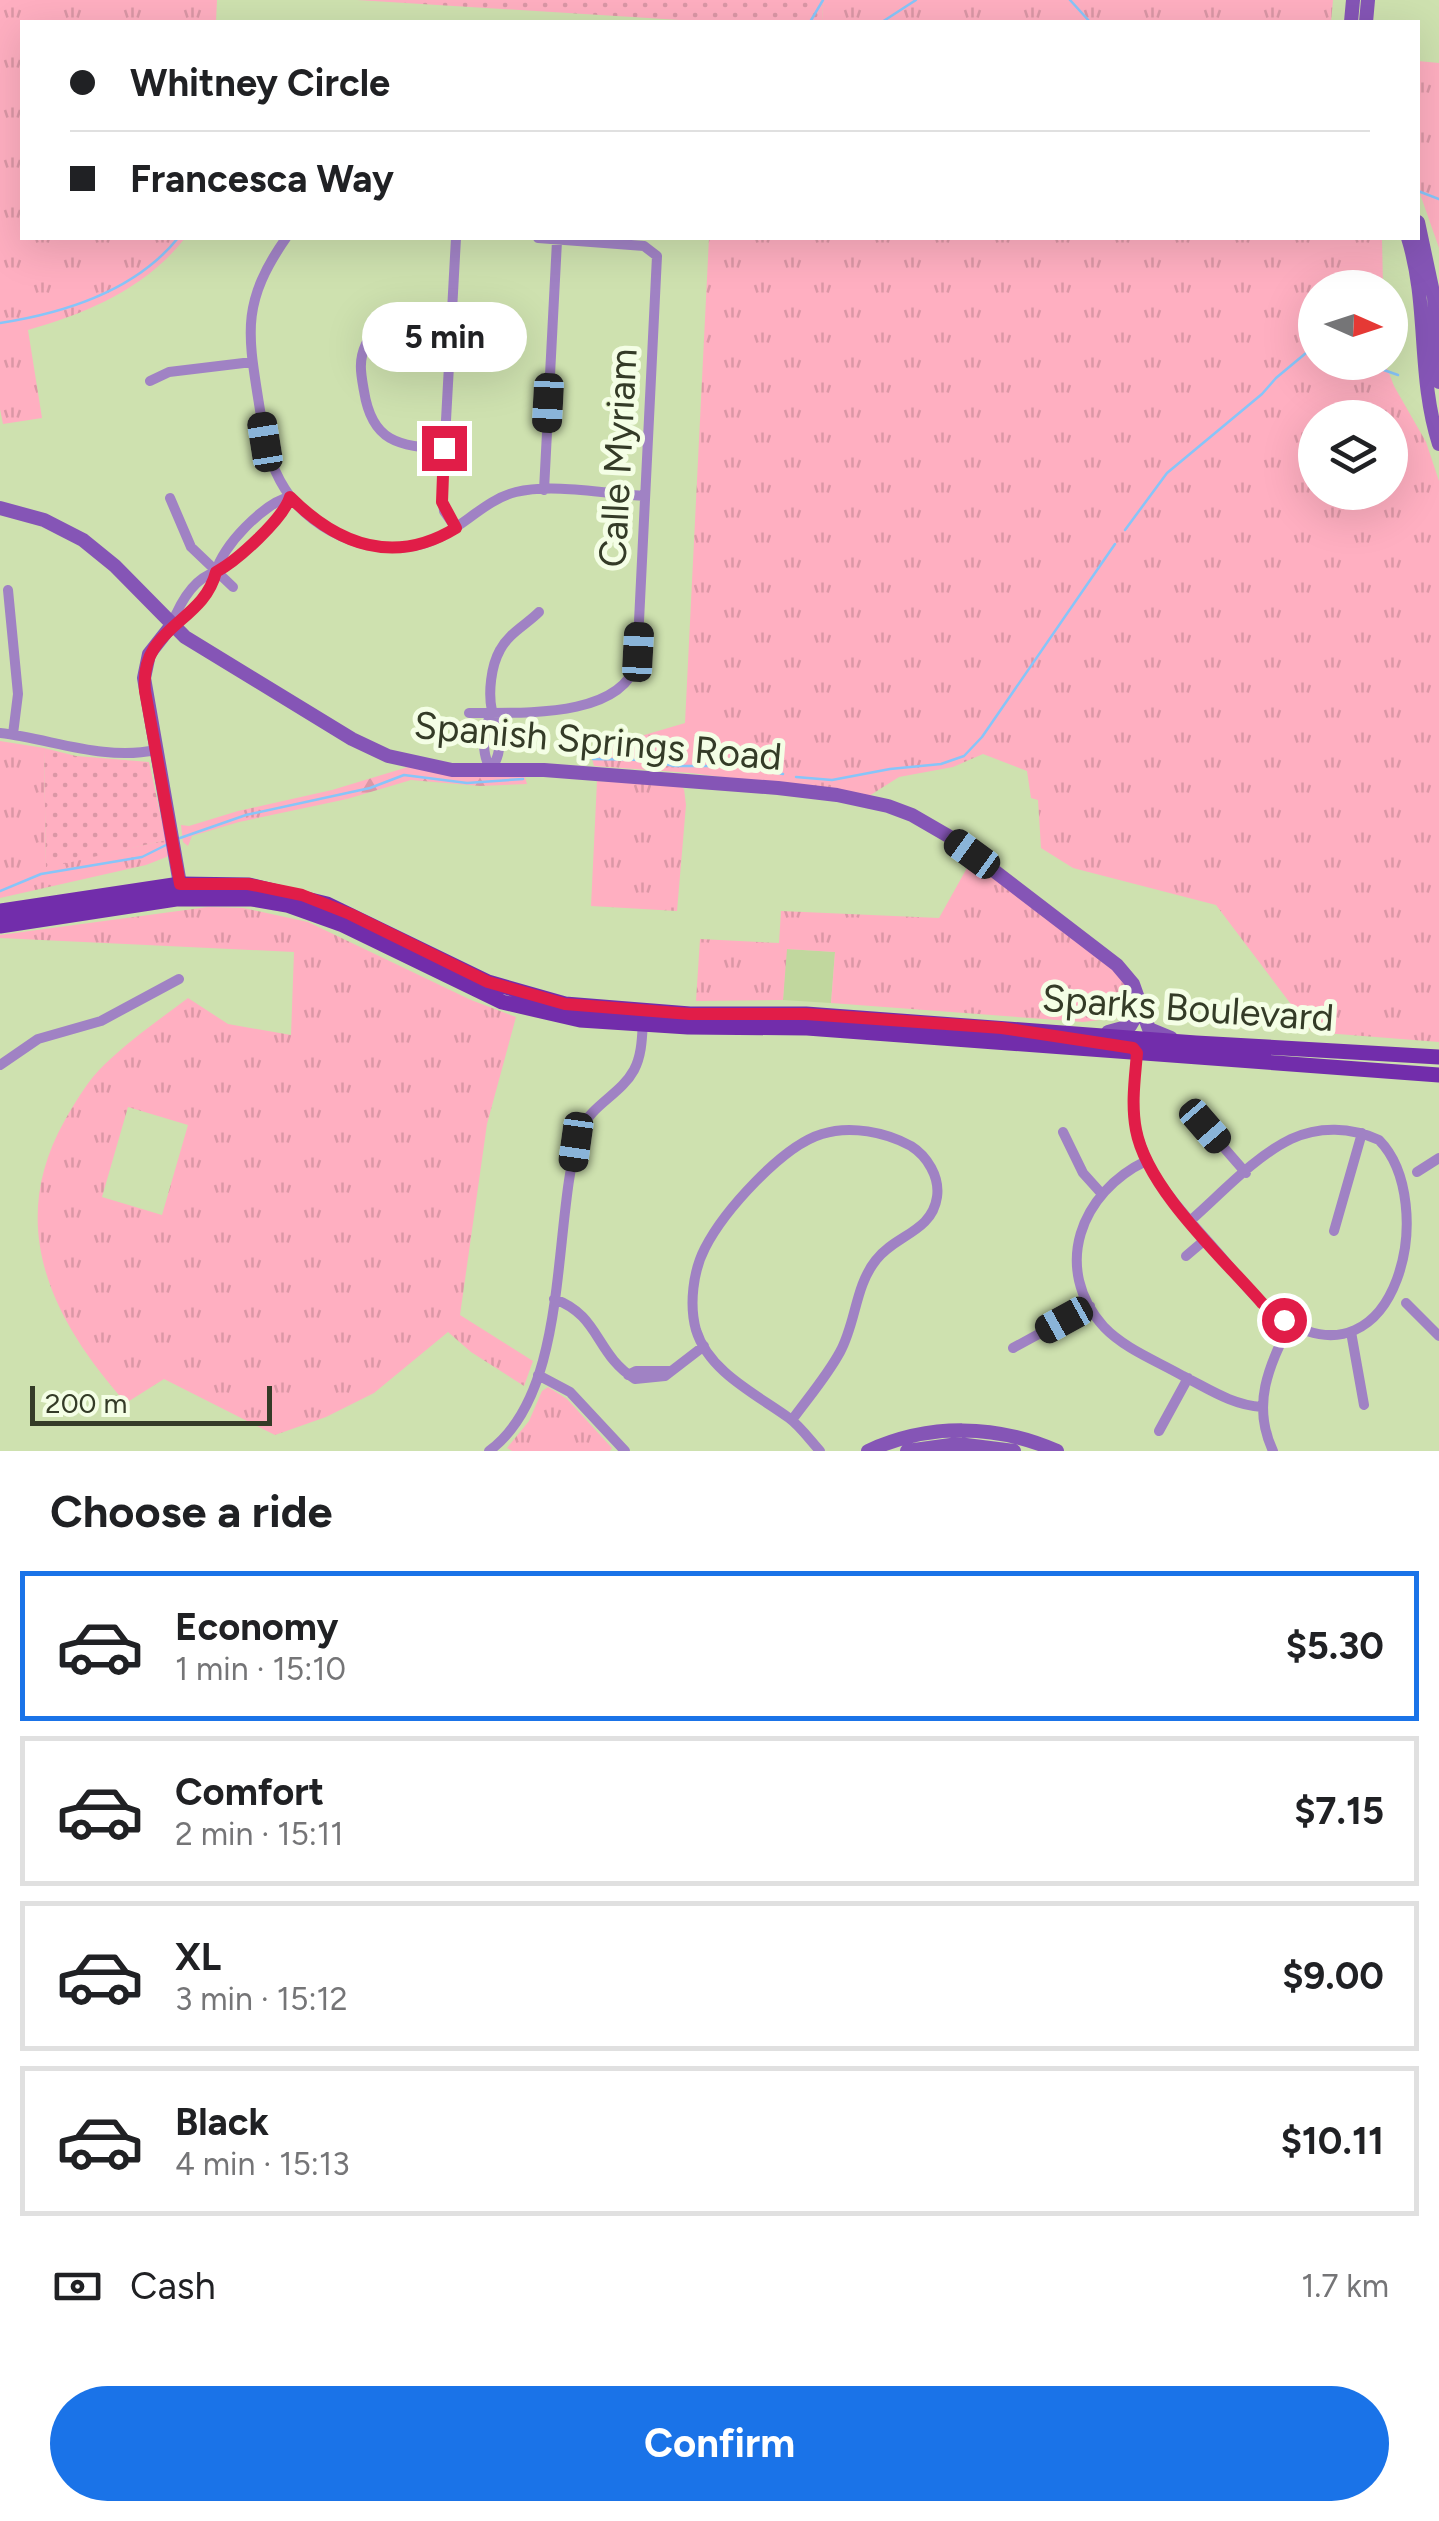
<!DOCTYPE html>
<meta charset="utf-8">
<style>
:root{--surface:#fff;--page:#f6f6f6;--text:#202124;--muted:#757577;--line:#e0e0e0;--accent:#1a73e8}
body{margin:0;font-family:Figtree,sans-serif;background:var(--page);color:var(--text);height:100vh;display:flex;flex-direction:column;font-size:38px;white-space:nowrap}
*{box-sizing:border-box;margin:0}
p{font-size:32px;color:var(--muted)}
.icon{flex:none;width:55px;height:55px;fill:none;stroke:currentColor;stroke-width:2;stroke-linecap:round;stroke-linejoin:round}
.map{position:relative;height:1451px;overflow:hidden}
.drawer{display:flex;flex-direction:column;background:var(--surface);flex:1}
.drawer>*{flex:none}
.top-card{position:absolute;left:20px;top:20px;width:1400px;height:220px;border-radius:0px;box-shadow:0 10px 40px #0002;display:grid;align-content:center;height:220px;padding:0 50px;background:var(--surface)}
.needle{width:65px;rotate:93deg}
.fabs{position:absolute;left:1298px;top:270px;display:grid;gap:20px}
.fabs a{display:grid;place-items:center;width:110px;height:110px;border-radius:50%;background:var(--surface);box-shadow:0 10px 40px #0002;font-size:50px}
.scale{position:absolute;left:30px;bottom:25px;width:242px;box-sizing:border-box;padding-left:10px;border:5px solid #343b27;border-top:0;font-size:28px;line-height:35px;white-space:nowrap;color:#343b27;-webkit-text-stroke:8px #f4fee5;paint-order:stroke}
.end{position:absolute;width:45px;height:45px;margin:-22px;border:12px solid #e11d48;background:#fff;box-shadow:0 0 0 5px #fff}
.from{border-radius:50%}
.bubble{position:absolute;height:70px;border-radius:35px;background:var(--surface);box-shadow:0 10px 40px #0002;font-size:32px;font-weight:700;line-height:70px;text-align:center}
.car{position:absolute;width:30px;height:60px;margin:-30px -15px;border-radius:12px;box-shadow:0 0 8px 2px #0007;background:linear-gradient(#222 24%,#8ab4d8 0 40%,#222 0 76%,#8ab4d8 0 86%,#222 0)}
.top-card b{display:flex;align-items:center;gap:35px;height:95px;font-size:38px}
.top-card b+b{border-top:2px solid var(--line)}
.top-card i{width:25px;height:25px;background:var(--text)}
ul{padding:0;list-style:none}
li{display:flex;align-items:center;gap:30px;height:150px;margin:0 20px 15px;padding:0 30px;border:5px solid var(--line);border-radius:0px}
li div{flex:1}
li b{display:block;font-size:38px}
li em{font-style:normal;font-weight:700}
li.current{border-color:var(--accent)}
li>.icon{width:90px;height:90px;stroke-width:1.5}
h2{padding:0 50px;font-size:45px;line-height:120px}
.pay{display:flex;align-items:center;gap:25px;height:110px;padding:0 50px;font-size:38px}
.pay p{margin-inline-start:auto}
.button{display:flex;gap:20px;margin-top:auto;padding:20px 50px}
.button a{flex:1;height:115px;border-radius:60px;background:var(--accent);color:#fff;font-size:40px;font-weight:700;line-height:115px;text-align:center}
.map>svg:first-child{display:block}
.built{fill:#c1d79e}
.grass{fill:url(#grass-tufts);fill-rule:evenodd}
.forest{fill:url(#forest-firs)}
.park{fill:url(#park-dots)}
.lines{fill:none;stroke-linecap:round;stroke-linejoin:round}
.stream{stroke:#87c5f9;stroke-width:2.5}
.street{stroke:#a082c4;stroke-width:10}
.secondary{stroke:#8555b6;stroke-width:14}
.primary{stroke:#722dab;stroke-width:15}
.route{stroke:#e11d48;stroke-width:12}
.labels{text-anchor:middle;stroke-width:10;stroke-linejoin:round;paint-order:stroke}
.street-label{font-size:38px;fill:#343b27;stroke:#f4fee5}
</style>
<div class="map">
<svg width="1439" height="1451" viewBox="0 0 1439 1451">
<defs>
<pattern id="grass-tufts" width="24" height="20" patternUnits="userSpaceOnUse" patternTransform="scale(2.5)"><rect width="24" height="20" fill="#ffafc1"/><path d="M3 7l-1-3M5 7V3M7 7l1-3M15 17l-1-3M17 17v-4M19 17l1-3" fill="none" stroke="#db97a6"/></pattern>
<pattern id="forest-firs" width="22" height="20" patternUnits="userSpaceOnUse" patternTransform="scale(2.5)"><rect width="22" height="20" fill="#ffafc1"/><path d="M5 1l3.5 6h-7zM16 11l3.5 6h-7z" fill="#db97a6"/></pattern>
<pattern id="park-dots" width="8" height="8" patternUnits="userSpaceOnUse" patternTransform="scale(2.5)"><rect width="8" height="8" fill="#ffafc1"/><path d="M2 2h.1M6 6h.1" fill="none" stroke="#db97a6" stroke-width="1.8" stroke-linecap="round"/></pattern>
</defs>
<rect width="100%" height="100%" fill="#cee1af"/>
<path class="built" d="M786,949l49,3 -4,51 -48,-3z"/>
<path class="grass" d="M0,0h217l-1,22h-194v216h163c-39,50 -97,75 -157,92l14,88 -39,6 -3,-15z
M823,0h510l-2,22h-509z
M1418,61l21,2v185l-21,-60z
M709,238h673l1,49 -68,1v74l70,1 9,23 32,56 13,39v561l-127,-10 -96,-127 -143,-37 -32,-20 -3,-48 -7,-2 -4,-27 -44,-17 -30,13 -54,10 -30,19 -178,-23 -97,-7 -4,-15 95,-28zM1315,418h75v74h-75z
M0,741l44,7 2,119 120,-27 3,16 -23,9 -146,33z
M597,781l83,5 4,3 2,16 -9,106 -86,-5z
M332,790l7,7 8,2 -108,23 -47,14 -4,10 -5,-4 -2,-17 8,1 49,-15z
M972,859c28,21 146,103 156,128 3,10 2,21 -3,30l-42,5 -252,-19 4,-51 -48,-3 -4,51 -87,1 4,-62 79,4 2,-32 158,7z
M208,907l35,1 65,14 163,78 45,17 -29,107 -27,191 73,46 -9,25 -53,-34 -23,-20 -74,61 -48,24 -51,18 -111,-56 -38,24c-74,-83 -121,-177 -61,-283 11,-19 23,-40 40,-56 25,-24 55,-45 83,-66l40,26 63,11 3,-83 -294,-14v-3zM128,1107l60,18 -26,90 -60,-18z
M548,1387l19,12 45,49 -2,3h-98l-5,-3 22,-27 13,-30z"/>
<path class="forest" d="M408,767l116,7 3,10 -47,2 -69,-6 -64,19 -8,-2 -7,-7z"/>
<path class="park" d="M357,0h466l-1,22h-110z
M44,748l32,8 73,6 17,78 -120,28z"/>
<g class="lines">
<path class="stream" d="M1070,0l20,22
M810,22l13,-22
M882,22l34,-22
M1418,191l21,8
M0,323c65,-10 136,-33 178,-85
M1361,362l37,13
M1125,530l42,-57 95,-79 14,-16 30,-25 9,-3
M593,759l53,1 28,6h66l43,8
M796,777l36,3 58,-11 51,-5 23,-8 18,-19 133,-193
M180,838l66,-23 124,-27 34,-13 63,8 56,-4
M0,891l41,-17 101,-17 26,-13"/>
<path class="street" d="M286,238c-46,66 -38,96 -26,172 4,28 9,54 25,79 29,46 95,72 146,52 31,-12 53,-41 85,-49 37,-9 91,2 129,4
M456,238l-14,255 2,18 12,17
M366,344c-8,17 -5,30 -2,47 8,51 34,55 81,58
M150,381l19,-9 83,-10
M544,490l13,-249
M170,498l21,49 42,40
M8,590l10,104 -5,40
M172,625c19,-13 38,-29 44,-53 21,-11 68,-53 74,-75
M171,626c8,-21 22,-48 45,-54 5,-25 49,-70 74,-75
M469,713c48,-1 151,7 168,-51l20,-406 -13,-10 -106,-8
M0,733c52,6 103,28 156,17
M491,770c15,-24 6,-36 1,-59 -4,-18 -1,-45 8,-61 9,-17 26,-25 39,-38
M491,770c-10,-17 -9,-40 1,-57
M1137,1053c-2,20 -5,40 -3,61 5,58 49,98 85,140 19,22 38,50 63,65 117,72 157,-118 97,-179 -28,-13 -60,-14 -88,-1 -37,18 -70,55 -101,82
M0,1065l38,-26 63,-18 78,-42
M1205,1126l41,47
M1063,1132l20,41 18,20
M1146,1161c-65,31 -95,107 -42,166 21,22 53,34 79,49 26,13 49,29 79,31
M1417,1172l22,-14
M1334,1231l28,-98
M1186,1256l20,-17
M554,1299c46,16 41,55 81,80l30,-3 39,-30
M1406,1303l33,33
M1351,1332l13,73
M1013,1348l77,-42
M538,1375l32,17 55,59
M628,1375l8,-4h33
M792,1420c16,-22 35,-44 48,-68 16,-29 15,-66 36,-92 19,-25 56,-28 61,-63 3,-20 -10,-41 -26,-51 -25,-14 -61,-21 -89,-12 -40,12 -98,77 -117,114 -12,23 -16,57 -9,82 13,42 60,64 93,88 11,8 21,22 31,33
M1159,1431l29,-53
M489,1451c83,-61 62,-231 91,-321 13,-26 41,-36 54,-60 8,-15 8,-33 9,-49
M1273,1451c-22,-47 -4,-84 17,-128"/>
<path class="secondary" d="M1351,22l2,-22
M1366,22l2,-22
M1418,222l16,75 5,85
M1408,238c21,67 9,138 31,206
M0,508l44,12 39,20 32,26 70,71 167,102 36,17 64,14h92l234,18 59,7 51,11 24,9 38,22 167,128 16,19 16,45 22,9
M171,626l-22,28 -5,24 36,206
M1108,1032l22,-6 6,-10 1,-13
M868,1451c61,-28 128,-27 189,0
M907,1451l51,-7 56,7"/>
<path class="primary" d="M0,911l180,-27 69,1 78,19 161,78 77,22 125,10h116l390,29 243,14
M0,926l176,-27h76l35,6 56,20 159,77 78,18 108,7 119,1 632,47"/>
</g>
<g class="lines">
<path class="route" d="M444,448l-2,54 14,26c-62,38 -118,17 -166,-31 -7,22 -53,64 -74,75 -13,52 -77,54 -71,119l35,193h68l54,11 48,19 138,68 77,22 125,10h116l196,14 131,20 4,5c-2,25 -6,51 -1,77 11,59 86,127 126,173l22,17"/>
</g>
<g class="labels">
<g class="street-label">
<text transform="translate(618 458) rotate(-87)" y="13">Calle Myriam</text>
<text transform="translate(598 741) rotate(5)" y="13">Spanish Springs Road</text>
<text transform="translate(1188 1008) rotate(4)" y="13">Sparks Boulevard</text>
</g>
</g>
</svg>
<div class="fabs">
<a><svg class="needle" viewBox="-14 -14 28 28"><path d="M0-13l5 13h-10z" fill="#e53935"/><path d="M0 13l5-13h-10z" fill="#757577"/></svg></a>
<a><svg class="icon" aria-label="layers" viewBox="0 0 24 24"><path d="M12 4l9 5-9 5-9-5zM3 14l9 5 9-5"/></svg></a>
</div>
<div class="scale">200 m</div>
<i class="end from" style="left:1284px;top:1320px"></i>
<i class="end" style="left:444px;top:448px"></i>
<div class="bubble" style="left:362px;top:302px;width:165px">5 min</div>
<i class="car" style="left:548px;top:403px;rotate:183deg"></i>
<i class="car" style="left:265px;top:442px;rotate:351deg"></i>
<i class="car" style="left:638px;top:652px;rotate:3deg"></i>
<i class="car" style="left:972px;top:854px;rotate:306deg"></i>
<i class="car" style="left:1205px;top:1126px;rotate:139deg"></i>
<i class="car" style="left:576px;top:1142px;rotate:188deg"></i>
<i class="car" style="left:1064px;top:1320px;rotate:241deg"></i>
<div class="top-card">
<b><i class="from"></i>Whitney Circle</b>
<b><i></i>Francesca Way</b>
</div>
</div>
<section class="drawer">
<h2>Choose a ride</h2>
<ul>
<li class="current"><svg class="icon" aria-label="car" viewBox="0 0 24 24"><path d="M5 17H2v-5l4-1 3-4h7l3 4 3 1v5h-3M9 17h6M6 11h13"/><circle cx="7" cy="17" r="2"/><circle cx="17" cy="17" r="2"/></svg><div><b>Economy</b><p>1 min · 15:10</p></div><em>$5.30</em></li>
<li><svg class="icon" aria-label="car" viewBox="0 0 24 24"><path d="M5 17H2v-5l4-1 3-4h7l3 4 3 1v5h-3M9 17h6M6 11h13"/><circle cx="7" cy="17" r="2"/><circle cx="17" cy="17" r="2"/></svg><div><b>Comfort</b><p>2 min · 15:11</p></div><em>$7.15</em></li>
<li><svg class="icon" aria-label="car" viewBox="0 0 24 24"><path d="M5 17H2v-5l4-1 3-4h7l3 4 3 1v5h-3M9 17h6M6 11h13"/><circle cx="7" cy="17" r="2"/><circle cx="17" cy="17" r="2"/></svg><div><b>XL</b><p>3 min · 15:12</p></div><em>$9.00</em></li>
<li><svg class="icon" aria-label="car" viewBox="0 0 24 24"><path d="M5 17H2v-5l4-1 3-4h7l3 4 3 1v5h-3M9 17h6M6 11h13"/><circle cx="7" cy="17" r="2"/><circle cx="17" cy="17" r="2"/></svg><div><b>Black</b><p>4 min · 15:13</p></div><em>$10.11</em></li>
</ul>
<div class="pay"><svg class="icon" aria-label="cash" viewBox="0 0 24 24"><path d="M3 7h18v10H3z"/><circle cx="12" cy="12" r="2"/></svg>Cash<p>1.7 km</p></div>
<div class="button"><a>Confirm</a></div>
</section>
